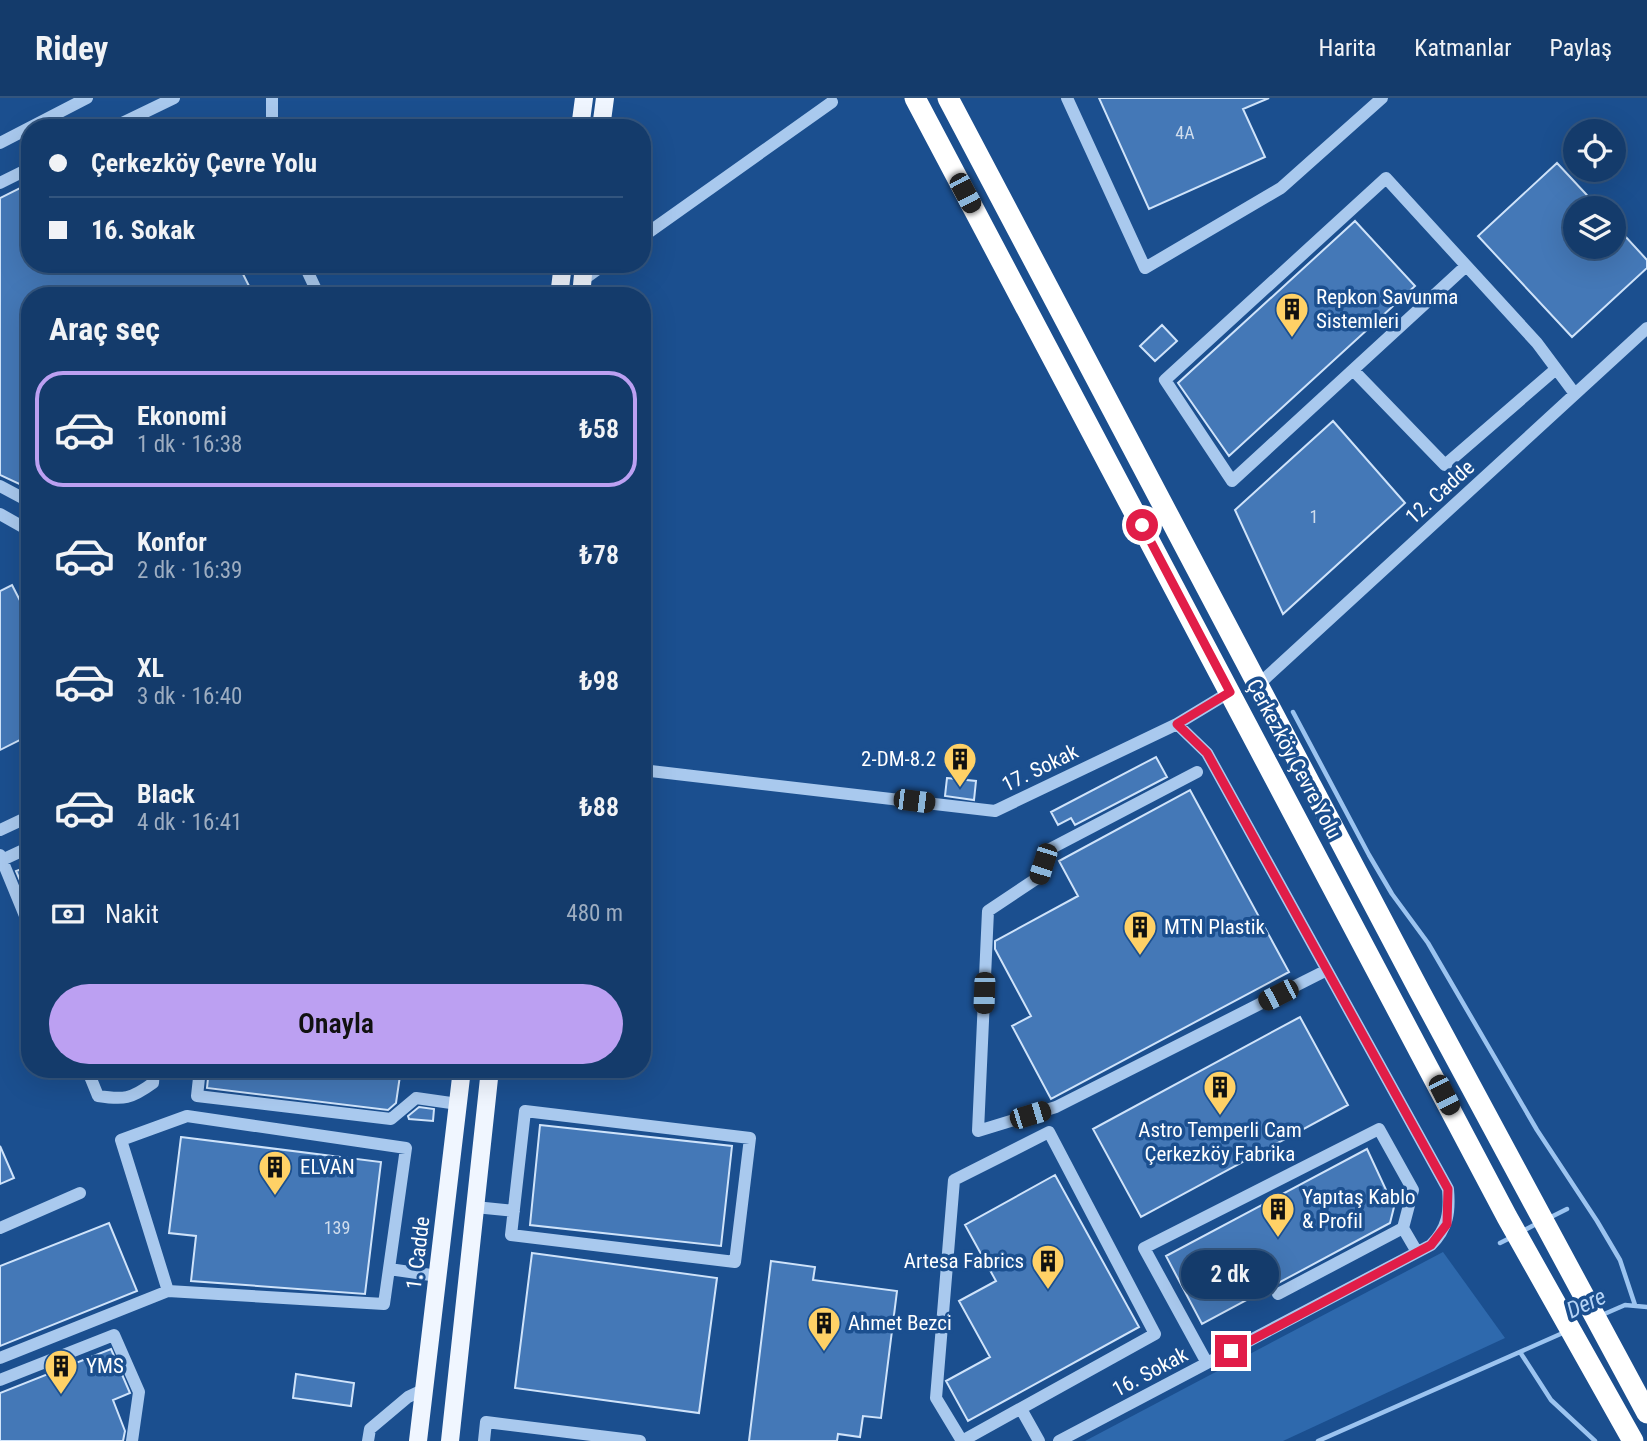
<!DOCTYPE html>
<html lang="tr">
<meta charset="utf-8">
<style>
:root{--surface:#143b6b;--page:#214673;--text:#f1f3f6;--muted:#9dadc1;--line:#33557e;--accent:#bca0f2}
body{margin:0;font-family:"Roboto Condensed",sans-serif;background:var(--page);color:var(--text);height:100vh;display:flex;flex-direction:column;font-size:26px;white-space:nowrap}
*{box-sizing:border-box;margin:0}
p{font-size:23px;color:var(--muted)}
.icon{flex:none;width:38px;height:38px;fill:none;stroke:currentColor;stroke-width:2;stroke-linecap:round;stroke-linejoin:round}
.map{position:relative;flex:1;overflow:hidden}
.drawer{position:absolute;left:21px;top:189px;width:630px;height:791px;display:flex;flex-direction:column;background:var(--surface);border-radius:28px;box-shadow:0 7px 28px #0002,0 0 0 2px var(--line)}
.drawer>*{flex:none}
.banner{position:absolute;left:21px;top:21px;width:630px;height:154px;border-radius:28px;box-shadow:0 7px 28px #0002,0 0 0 2px var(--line);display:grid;align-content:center;height:154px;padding:0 28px;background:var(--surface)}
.controls{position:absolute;left:1563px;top:21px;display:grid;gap:14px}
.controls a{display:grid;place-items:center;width:63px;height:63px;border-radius:50%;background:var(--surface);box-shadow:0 7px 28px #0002,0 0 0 2px var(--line);font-size:35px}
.end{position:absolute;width:32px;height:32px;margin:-16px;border:9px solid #e11d48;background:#fff;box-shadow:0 0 0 4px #fff}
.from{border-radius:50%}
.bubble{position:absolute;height:49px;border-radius:24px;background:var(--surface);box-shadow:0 7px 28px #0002,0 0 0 2px var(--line);font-size:23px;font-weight:600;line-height:49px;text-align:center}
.car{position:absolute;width:21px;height:42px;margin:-21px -10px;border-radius:9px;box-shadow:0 0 5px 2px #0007;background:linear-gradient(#222 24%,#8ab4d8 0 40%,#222 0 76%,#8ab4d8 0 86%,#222 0)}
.banner b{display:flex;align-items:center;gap:24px;height:66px;font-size:26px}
.banner b+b{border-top:2px solid var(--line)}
.banner i{width:18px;height:18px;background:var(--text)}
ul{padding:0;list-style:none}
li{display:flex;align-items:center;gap:21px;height:116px;margin:0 14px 10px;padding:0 14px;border:4px solid transparent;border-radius:28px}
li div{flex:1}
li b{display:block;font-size:26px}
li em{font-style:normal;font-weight:600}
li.active{border-color:var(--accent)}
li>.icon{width:63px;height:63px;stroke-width:1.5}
h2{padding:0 28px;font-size:32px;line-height:84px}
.pay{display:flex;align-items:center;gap:18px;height:77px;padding:0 28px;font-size:26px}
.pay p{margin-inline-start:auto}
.cta{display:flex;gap:14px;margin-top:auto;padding:14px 28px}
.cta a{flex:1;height:80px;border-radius:42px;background:var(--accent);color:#111;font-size:28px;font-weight:600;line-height:80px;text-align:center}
header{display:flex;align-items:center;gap:42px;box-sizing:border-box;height:98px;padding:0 35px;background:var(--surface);border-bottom:2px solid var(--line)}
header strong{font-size:33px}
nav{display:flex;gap:38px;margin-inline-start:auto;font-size:24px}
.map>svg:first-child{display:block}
.green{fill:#2e69ad}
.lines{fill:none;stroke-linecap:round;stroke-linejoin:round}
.stream{stroke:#9cc4f0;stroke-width:4.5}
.building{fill:#4478b7;stroke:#cfe3fa;stroke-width:2}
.minor{stroke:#a9c9ee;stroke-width:12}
.major{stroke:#f0f6ff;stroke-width:18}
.highway{stroke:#fff;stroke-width:21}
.route{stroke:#e11d48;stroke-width:9}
.labels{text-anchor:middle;stroke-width:7;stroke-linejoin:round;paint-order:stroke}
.number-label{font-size:18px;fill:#d0dded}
.poi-label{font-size:21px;fill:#fff;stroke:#1b4f8f;text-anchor:start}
.street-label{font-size:21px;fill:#fff;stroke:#1b4f8f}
.water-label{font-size:23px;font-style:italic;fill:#b5d3f5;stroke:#1b4f8f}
</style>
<header>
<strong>Ridey</strong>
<nav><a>Harita</a><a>Katmanlar</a><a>Paylaş</a></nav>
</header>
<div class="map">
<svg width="1647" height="1343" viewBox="0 0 1647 1343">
<rect width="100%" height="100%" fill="#1b4f8f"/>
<path class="green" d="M1443,1154l62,86 -222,103h-198z"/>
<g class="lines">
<path class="stream" d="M1293,614l76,143 23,39 36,49 109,187 60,91 23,39 15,45
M1549,1120l18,-9
M1521,1134l17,-9
M1500,1145l10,-5
M1602,1217l23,-10 22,2
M1520,1254l31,48 44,41
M1318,1343l247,-109"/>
</g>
<path class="building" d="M1099,0h170l-26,11 22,48 -116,52z
M1557,65l42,45h-24v39h39v-23l33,36v8l-75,69 -94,-101z
M30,85v81h208l16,32h-224v193l-30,-14v-277z
M1355,123l60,65 -186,170 -51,-73z
M1162,227l15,16 -22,20 -15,-15z
M1333,323l72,82 -122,111 -48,-104z
M12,487l18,35v115l-30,15v-159z
M1156,659l11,20 -92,48 -4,-7 -13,7 -7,-13z
M947,680l29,3 -2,19 -29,-4z
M1190,692l99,182 -238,127 -39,-73 19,-10 -36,-67v-8l83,-45 -19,-35z
M30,768v38l-14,-33z
M1300,919l48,88 -207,112 -48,-88z
M209,971h192l-5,34 -8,7 -181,-22z
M419,1009l15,2 -1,12 -24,-2 -1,-3z
M540,1027l192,21 -11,100 -191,-21z
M181,1039l200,25 -16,132 -174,-13 5,-45 -27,-3z
M0,1048l14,32 -14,6z
M1367,1051l27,58 -4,16 -188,101 -36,-68z
M1055,1077l84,152 -171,94 -22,-40 44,-24 -31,-56 37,-20 -31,-56z
M109,1125l28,68 -137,55v-80z
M532,1155l185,25 -18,135 -184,-25z
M771,1163l44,6 -2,13 84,11 -16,127 -18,-2 -3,21 -22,-3 -1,7h-88z
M111,1251l19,44 -17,7 12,31 -2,10h-123v-48z
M296,1276l58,9 -3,23 -58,-8z"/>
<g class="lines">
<path class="minor" d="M1067,0l78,170 136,-80 101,-90
M112,30l62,-30
M272,30v-30
M0,45l87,-45
M0,85l30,-15
M642,139l190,-135
M304,166l15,32
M1466,168l-234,215 -67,-101 221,-202 151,165 38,51
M583,182l22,-16
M1353,272l92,95 111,-96
M0,388l30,16
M0,416l30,17
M1259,586l388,-356
M642,672l353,41 182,-87 53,-32
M1197,674l-149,78 -9,27 -51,34 -10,220 78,-24 271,-137
M0,732l30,-14
M0,757l30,73
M2,762l28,-13
M87,971l11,27c26,4 33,3 55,-13l1,-14
M200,971l-3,27 194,23 25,-21 42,6
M525,1013l225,27 -15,124 -224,-27z
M1049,1034l106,202 -193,107 -26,-43 18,-218z
M475,1109l39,4
M0,1130l80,-35
M1403,1130l14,24
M389,1171l49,7
M0,1260l168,-67 216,13 22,-156 -219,-32 -66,24 47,151
M1207,1265l-63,-115 235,-119 34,61 -10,38 -125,66
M0,1282l114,-45 25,57 -7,49
M1021,1311l18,32
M368,1343l2,-12 38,-32 17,-8
M484,1343l2,-19 154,19
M1059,1343l372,-196c17,-17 19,-33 17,-56l-241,-436 -30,-29"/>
<path class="major" d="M580,30l4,-30
M601,30l4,-30
M559,198l4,-32
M581,198l3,-32
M418,1343l44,-372
M450,1343l40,-372"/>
<path class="highway" d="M915,0l592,1119 126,224
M948,0l471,892 228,423"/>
</g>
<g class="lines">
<path class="route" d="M1142,427l88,167 -53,32 30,29 241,436 -1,35 -16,21 -200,106"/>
</g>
<defs>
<symbol id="building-pin" viewBox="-11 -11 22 30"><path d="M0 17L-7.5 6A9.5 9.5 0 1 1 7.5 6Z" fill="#ffd166" stroke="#1b4f8f"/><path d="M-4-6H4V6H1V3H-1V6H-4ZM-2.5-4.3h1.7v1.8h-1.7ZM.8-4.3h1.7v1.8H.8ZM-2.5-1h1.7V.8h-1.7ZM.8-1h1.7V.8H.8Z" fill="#111"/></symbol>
</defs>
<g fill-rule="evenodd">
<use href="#building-pin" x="1273" y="192" width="38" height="52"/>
<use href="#building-pin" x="941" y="642" width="38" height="52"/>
<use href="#building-pin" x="1121" y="810" width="38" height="52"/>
<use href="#building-pin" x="1201" y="970" width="38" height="52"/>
<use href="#building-pin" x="256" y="1050" width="38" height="52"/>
<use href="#building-pin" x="1259" y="1092" width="38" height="52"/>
<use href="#building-pin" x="1029" y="1144" width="38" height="52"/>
<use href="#building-pin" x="805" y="1206" width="38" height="52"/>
<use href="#building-pin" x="42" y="1249" width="38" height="52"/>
</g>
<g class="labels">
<g class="number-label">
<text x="1185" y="41">4A</text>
<text x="1314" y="425">1</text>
<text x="337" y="1136">139</text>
</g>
<g class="poi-label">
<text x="1316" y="206">Repkon Savunma<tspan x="1316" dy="24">Sistemleri</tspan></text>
<text x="936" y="668" text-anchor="end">2-DM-8.2</text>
<text x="1164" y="836">MTN Plastik</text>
<text x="1220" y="1039" text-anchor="middle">Astro Temperli Cam<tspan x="1220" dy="24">Çerkezköy Fabrika</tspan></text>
<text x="300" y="1076">ELVAN</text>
<text x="1302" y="1106">Yapıtaş Kablo<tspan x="1302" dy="24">&amp; Profil</tspan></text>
<text x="1024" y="1170" text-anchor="end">Artesa Fabrics</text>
<text x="848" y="1232">Ahmet Bezci</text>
<text x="86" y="1275">YMS</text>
</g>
<g class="street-label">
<text transform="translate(1440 394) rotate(-42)" y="7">12. Cadde</text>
<text transform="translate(1294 661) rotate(62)" y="7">Çerkezköy Çevre Yolu</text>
<text transform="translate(1040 670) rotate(-26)" y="7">17. Sokak</text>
<text transform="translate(418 1155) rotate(-83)" y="7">1. Cadde</text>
<text transform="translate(1150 1274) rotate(-28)" y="7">16. Sokak</text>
</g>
<g class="water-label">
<text transform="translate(1586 1205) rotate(-25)" y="8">Dere</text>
</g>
</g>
</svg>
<div class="controls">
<a><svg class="icon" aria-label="locate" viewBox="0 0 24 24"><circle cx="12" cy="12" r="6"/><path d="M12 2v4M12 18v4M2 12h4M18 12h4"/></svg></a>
<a><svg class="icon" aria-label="layers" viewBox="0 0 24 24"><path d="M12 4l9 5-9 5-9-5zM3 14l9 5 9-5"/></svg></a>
</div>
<i class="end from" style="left:1142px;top:427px"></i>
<i class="end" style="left:1231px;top:1253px"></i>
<div class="bubble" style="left:1181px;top:1152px;width:98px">2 dk</div>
<i class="car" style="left:965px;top:95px;rotate:152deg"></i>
<i class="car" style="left:914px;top:703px;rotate:97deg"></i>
<i class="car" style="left:1043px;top:766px;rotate:198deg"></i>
<i class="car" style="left:984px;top:895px;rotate:182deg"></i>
<i class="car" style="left:1278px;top:897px;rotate:243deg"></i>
<i class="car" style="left:1444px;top:997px;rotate:153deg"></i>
<i class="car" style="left:1030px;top:1017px;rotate:73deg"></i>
<div class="banner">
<b><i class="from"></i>Çerkezköy Çevre Yolu</b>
<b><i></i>16. Sokak</b>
</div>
<section class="drawer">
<h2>Araç seç</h2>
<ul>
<li class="active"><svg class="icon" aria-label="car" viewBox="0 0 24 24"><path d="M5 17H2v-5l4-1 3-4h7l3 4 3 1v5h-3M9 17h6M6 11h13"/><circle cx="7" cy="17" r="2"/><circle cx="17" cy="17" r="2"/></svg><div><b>Ekonomi</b><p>1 dk · 16:38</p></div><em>₺58</em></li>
<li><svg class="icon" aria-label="car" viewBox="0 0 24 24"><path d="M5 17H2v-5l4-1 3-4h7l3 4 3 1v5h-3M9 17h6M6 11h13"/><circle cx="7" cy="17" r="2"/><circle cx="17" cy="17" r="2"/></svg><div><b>Konfor</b><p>2 dk · 16:39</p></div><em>₺78</em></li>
<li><svg class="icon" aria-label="car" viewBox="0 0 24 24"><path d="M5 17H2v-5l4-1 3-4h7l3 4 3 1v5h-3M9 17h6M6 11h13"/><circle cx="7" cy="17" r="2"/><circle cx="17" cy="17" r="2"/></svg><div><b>XL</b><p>3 dk · 16:40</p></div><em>₺98</em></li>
<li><svg class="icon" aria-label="car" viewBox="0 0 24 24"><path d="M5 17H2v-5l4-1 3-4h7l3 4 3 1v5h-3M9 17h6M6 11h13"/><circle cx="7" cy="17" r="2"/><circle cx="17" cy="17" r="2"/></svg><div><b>Black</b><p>4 dk · 16:41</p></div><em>₺88</em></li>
</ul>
<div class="pay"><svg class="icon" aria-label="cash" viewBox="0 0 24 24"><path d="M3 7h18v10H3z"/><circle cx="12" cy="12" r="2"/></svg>Nakit<p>480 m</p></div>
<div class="cta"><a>Onayla</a></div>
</section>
</div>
